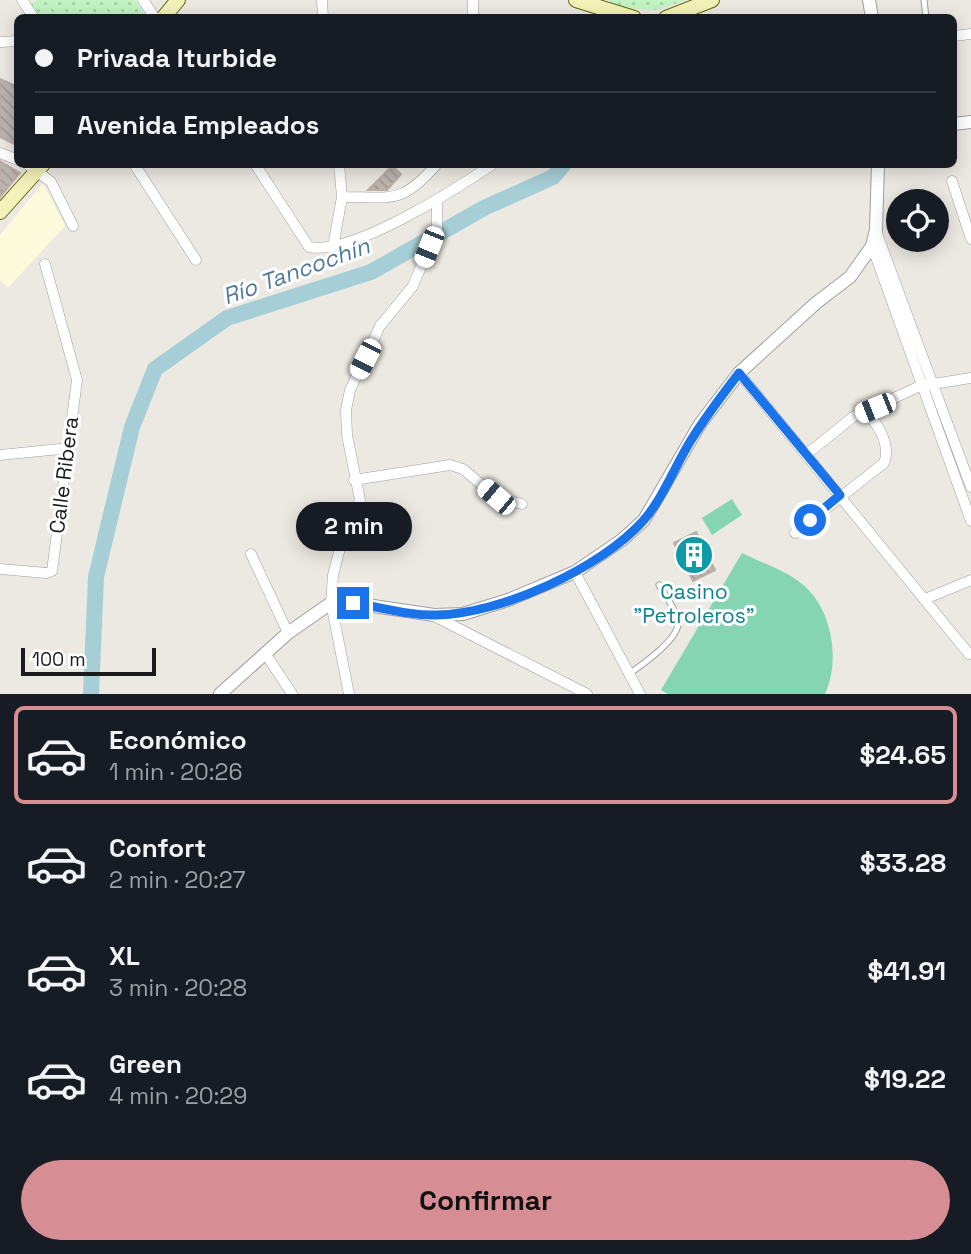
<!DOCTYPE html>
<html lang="es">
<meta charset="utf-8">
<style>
:root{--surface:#171b24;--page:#20242c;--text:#f1f3f6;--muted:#9ea1a6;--line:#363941;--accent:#d68e94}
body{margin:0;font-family:"Space Grotesk",sans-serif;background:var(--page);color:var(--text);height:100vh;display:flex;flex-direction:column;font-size:26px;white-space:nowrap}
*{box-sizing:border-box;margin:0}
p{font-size:23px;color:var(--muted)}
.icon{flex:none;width:38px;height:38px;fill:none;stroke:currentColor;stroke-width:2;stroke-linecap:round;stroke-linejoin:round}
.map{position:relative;height:694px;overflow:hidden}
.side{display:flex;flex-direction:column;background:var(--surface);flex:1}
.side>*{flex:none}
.banner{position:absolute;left:14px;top:14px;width:943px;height:154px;border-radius:10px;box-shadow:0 4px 18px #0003;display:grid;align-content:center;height:154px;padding:0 21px;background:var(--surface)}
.controls{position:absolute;left:886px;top:189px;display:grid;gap:14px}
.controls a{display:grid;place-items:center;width:63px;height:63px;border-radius:50%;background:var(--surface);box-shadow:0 4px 18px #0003;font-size:35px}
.scale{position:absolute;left:21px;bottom:18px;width:135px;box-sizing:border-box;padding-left:7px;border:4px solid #1b1b1b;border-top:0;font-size:19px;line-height:24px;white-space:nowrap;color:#1b1b1b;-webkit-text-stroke:5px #fff;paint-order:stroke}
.end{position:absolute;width:32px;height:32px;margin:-16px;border:9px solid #1a73e8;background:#fff;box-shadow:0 0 0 4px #fff}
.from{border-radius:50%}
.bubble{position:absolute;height:49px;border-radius:24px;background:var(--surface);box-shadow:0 4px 18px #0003;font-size:23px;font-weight:700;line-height:49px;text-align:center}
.car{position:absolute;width:21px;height:42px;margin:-21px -10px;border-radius:9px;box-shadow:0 0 5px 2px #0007;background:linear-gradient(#fff 24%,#345 0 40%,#fff 0 76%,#345 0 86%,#fff 0)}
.banner b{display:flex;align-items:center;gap:24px;height:66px;font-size:26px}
.banner b+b{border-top:2px solid var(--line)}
.banner i{width:18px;height:18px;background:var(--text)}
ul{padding:12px 0 0;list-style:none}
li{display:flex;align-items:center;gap:21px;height:98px;margin:0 14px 10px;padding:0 7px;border:4px solid transparent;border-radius:10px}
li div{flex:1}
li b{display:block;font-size:26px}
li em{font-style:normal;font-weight:700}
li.active{border-color:var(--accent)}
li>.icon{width:63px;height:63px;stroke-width:1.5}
.button{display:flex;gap:14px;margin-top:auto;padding:14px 21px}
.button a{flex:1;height:80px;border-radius:42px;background:var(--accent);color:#111;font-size:28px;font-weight:700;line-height:80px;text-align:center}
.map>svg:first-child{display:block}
.education{fill:#fbfadb}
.park{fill:url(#park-dots)}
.pitch{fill:#86d5b2}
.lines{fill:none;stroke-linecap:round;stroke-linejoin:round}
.river{stroke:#a6ced6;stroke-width:16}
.building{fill:url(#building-back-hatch);stroke:#bcaea6;stroke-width:2}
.service-casing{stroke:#9f9f9f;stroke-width:7}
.minor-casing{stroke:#9f9f9f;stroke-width:11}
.tertiary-casing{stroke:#9f9f9f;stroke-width:14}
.secondary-casing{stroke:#62660e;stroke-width:16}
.service{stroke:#fff;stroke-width:5}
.minor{stroke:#fff;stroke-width:10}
.tertiary{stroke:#fff;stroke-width:12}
.secondary{stroke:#f3f2b9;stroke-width:14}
.route{stroke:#1a73e8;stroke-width:9}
.labels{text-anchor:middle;stroke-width:6;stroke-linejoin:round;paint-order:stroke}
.street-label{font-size:21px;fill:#1b1b1b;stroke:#fff}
.culture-label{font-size:21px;fill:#0d838f;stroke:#fff}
.water-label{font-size:23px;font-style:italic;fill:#4f799a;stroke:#fff}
</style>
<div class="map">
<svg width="971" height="694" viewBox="0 0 971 694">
<defs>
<pattern id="park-dots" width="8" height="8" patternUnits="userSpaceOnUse" patternTransform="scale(1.75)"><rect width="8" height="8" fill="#c2f3c3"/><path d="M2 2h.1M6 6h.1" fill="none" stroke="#a6d0a7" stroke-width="1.8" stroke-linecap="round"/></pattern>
<pattern id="building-back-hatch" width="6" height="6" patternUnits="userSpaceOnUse" patternTransform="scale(1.75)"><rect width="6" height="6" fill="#bcb4af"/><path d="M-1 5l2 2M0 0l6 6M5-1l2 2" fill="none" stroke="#a19a96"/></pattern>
</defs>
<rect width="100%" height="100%" fill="#ece8e2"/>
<path class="education" d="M43,183l22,43 -57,62 -8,-8v-45z"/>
<path class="park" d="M37,0h98l10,15 -108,2 -8,-11z
M609,0h78l-30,10 -46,-3z"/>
<path class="pitch" d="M732,499l10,16 -30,20 -10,-17z
M742,553c18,9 42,17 59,30 31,24 40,77 24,111h-157l-7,-4z"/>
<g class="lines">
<path class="river" d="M91,694l5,-117 36,-150 23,-58 72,-51 144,-46 113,-64 69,-31 11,-13"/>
</g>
<path class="building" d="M0,79l18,8v59l-18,-9z
M0,161l20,12 -20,24z
M392,166l9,8 -14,16h-19z
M696,532l19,38 -22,11 -19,-38z"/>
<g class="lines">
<defs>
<path id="service" d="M924,0l2,18
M630,673c12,-8 52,-36 48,-53 -3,-12 -13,-25 -19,-35"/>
<path id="minor" d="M22,0l12,18
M143,0l12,18
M322,0l1,18
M473,0v18
M954,36l17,-2
M0,42l18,-1
M0,153l18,7
M27,164l24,18 22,44
M134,164l62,96
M255,164l54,83c43,9 147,-58 184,-83
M952,181l19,58
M342,197c51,0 59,8 95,-33
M876,231l95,256
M872,246l99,275
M333,247l9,-50 -3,-33
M739,373l230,281
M807,454l46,-37 67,-31 51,-8
M0,455l70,-7
M354,480l96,-15 13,4 33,28 26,7
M795,533l89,-70c7,-17 -6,-44 -22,-50
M251,554l37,79
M0,569l46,4 6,-2 25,-191 -32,-116
M575,572l65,122
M925,599l46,-19
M434,616l153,78
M265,653l27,41
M349,694l-18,-91 2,-28 7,-27 20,-48 -13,-65 -1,-25 4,-20 30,-64 33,-40 24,-58v-27"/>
<path id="tertiary" d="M869,0l3,18
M954,124l17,-2
M220,694l68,-61 43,-30h22l81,12 29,-1 45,-14 67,-28 47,-32 22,-20 56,-96 39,-51 77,-70 34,-26 22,-31 4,-16 2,-66"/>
<path id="secondary" d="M576,0l58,18
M163,18l15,-18
M666,18l46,-18
M0,212l43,-48"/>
</defs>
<use href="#service" class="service-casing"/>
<use href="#minor" class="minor-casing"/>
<use href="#tertiary" class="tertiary-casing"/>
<use href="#secondary" class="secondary-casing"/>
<use href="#service" class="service"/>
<use href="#minor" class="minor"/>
<use href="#tertiary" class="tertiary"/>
<use href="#secondary" class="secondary"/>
</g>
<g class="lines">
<path class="route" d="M353,603c27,4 57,13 84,12 64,-1 164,-47 206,-94 18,-20 30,-50 44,-74 15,-26 34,-50 52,-74l101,122 -30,25"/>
</g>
<defs>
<symbol id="building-disc" viewBox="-11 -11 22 22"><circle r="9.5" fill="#0f9aa8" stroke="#fff"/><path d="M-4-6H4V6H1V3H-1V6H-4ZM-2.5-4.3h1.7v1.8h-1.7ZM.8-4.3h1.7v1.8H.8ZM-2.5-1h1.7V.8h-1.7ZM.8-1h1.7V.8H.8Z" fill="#fff"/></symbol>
</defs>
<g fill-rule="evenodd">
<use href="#building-disc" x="672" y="533" width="44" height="44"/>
</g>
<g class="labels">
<g class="street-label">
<text transform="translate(64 475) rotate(-83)" y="7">Calle Ribera</text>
</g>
<g class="culture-label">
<text x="694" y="599">Casino<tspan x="694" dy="24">"Petroleros"</tspan></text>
</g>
<g class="water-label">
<text transform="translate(296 271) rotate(-20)" y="8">Río Tancochín</text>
</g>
</g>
</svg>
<div class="controls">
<a><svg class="icon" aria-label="locate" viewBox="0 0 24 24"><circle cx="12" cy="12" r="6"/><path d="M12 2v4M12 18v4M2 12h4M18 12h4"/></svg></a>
</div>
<div class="scale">100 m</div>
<i class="end from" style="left:810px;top:520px"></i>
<i class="end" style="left:353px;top:603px"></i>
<div class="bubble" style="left:296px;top:502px;width:116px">2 min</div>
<i class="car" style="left:429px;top:247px;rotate:202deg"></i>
<i class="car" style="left:365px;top:359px;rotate:207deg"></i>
<i class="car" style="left:875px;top:408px;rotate:248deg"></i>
<i class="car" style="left:496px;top:497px;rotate:310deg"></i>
<div class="banner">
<b><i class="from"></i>Privada Iturbide</b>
<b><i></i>Avenida Empleados</b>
</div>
</div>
<section class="side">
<ul>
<li class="active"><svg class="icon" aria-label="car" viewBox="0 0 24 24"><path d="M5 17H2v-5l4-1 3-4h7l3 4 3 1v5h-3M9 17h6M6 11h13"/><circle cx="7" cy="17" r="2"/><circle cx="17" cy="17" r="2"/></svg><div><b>Económico</b><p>1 min · 20:26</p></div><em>$24.65</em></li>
<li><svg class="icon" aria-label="car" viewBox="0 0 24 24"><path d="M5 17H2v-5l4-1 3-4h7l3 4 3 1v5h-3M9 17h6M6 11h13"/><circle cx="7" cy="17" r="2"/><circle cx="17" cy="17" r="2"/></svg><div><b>Confort</b><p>2 min · 20:27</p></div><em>$33.28</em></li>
<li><svg class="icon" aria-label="car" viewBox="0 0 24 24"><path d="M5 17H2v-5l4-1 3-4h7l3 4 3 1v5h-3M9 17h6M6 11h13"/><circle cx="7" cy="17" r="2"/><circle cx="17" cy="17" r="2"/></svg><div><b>XL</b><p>3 min · 20:28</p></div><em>$41.91</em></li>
<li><svg class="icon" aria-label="car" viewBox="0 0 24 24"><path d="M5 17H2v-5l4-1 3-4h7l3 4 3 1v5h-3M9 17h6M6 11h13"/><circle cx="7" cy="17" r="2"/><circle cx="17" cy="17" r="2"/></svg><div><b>Green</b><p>4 min · 20:29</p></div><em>$19.22</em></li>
</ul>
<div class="button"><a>Confirmar</a></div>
</section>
